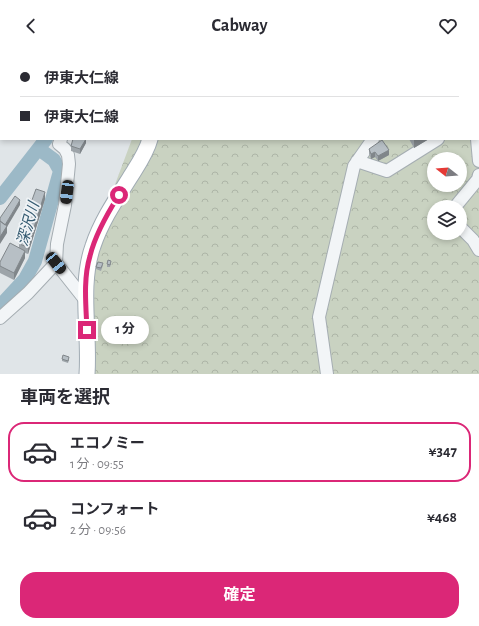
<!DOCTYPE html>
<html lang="ja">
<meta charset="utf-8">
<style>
:root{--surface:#fff;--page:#f2f2f3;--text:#2b2b33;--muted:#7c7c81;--line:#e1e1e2;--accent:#db2777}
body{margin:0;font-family:"Alegreya Sans","Noto Sans JP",sans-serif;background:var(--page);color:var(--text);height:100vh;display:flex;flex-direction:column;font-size:15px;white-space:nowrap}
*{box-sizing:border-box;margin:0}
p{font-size:13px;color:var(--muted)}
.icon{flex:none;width:22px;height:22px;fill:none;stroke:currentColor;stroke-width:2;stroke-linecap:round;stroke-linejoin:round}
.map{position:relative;height:322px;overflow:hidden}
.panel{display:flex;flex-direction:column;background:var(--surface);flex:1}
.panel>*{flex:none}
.guide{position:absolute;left:0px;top:0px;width:479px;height:88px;box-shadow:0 2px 6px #0003;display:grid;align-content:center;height:88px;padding:0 20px;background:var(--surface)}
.needle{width:26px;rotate:287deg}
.tools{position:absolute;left:427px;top:100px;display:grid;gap:8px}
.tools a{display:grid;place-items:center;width:40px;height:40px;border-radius:50%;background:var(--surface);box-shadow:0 2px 6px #0003;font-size:20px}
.end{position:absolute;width:18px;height:18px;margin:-9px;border:5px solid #db2777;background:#fff;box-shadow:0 0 0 2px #fff}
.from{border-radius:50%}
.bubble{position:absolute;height:28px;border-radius:14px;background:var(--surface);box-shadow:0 2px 6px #0003;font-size:13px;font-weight:700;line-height:28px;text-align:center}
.car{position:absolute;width:12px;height:24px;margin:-12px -6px;border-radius:5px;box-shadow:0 0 3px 1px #0007;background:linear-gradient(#222 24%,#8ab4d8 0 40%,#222 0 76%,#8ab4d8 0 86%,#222 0)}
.guide b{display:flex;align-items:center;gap:14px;height:38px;font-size:15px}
.guide b+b{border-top:1px solid var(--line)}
.guide i{width:10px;height:10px;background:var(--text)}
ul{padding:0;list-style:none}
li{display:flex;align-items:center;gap:12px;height:60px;margin:0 8px 6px;padding:0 12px;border:2px solid transparent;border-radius:16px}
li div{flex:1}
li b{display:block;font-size:15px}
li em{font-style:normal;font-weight:700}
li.current{border-color:var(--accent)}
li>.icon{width:36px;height:36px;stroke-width:1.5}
h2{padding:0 20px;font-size:18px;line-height:48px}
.button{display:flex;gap:8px;margin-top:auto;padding:8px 20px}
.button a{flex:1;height:46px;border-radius:16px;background:var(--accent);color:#fff;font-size:16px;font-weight:700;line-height:46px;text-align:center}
header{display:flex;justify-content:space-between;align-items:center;height:52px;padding:0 20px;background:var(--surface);font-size:18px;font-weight:700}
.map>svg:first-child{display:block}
.forest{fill:url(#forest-crowns);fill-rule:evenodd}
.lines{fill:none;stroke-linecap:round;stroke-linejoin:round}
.river{stroke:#9cb9c7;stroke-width:14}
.minor-casing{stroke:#a5adb2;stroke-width:14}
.major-casing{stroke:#a0abb3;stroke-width:17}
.minor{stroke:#f2f5f7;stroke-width:12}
.major{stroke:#fff;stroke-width:15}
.wall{fill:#9da4a9}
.shaded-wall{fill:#80868a}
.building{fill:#b7bfc5;stroke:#80868a}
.route{stroke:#db2777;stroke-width:5}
.labels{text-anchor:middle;stroke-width:3.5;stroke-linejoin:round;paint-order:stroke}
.water-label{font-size:15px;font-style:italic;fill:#355b71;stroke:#eff3f6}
</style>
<header><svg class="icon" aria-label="back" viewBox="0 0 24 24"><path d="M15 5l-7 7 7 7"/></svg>Cabway<svg class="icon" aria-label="heart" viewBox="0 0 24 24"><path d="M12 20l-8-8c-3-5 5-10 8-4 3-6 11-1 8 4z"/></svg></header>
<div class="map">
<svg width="479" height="322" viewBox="0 0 479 322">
<defs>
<pattern id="forest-crowns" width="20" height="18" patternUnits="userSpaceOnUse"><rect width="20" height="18" fill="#c9d2c1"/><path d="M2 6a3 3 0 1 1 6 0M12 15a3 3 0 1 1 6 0" fill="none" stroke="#adb5a7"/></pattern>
</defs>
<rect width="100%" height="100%" fill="#e0e5e8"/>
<path class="forest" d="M177,0h302v322h-386l2,-136 37,-99h346v-86h-302zM434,107h26v26h-26zM434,155h26v26h-26z"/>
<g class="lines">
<path class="river" d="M84,1v-1
M0,146l46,-59
M0,254l25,-27 10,-18 22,-79 3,-11 -6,-11 -15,-11"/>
<defs>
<path id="minor" d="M63,0v1
M478,28h1
M478,55h1
M477,87l2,22
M357,109l30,10 51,-32
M455,155l23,-28 1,-4
M460,175l13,13 6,10
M56,211l30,38
M0,266l28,-25 28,-30 1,-19 8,-39 4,-41 -1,-9 -3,-6 -6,-5 2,-5
M327,322l-8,-57 35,-151 19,-27"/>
<path id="major" d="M171,1v-1
M87,322c3,-41 -8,-89 6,-128 8,-24 22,-45 36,-67 8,-13 17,-25 21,-40"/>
</defs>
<use href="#minor" class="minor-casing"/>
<use href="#major" class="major-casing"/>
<use href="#minor" class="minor"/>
<use href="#major" class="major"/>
</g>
<path class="wall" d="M409,87h20l-15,9z
M86,91l-6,11 -9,-3v-5z
M369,97l20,6 -11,6 -3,-4 -4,2 -2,-5z
M45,147l-17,55 -3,-1v5l-11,22 -14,-7v-11l19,-14v-4l4,-13h-3v-7l7,-15 5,-9z
M107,212h4l-1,3h-3z
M103,213l-2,6 -5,-2v-2z
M62,307l7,1 -1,3 -6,-2z"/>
<path class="shaded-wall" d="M86,87v4l-6,11v-5z
M414,87h15l-15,9z
M389,98v5l-11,6v-5z
M375,100v5l-4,2v-5z
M45,140v7l-17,55v-7z
M20,148v5l-13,22v6l-7,11v-7l5,-12z
M25,199v7l-11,22v-7z"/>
<path class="building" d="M73,87h13l-6,10 -9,-3z
M382,88l7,10 -11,6 -3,-4 -4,2 -2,-5z
M36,137l9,3 -17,55 -9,-3 6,-19 -5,-1 5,-15h2l3,-10 2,1z
M15,144l5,4 -15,25 -5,-4v-3z
M0,169l7,5 -7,11z
M10,191l15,8 -11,22 -14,-7v-4z
M108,208l3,1 -1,4 -3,-1z
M98,210l5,1 -2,5 -5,-1z
M63,303l6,2 -1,4 -6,-2z"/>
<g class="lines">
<path class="route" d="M87,278c-1,-24 -4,-51 3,-74 5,-21 17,-42 29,-61"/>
</g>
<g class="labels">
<g class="water-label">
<text transform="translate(28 172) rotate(-74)" y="5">深沢川</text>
</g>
</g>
</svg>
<div class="tools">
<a><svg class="needle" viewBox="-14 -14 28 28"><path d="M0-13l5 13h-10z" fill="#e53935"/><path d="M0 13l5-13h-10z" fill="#7c7c81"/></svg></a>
<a><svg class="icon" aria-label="layers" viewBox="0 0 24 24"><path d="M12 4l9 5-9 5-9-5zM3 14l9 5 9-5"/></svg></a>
</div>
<i class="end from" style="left:119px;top:143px"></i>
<i class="end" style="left:87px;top:278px"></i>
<div class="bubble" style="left:101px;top:264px;width:48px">1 分</div>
<i class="car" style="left:67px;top:140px;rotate:187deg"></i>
<i class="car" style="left:56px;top:211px;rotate:141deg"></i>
<div class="guide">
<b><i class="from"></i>伊東大仁線</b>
<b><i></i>伊東大仁線</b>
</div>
</div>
<section class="panel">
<h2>車両を選択</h2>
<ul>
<li class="current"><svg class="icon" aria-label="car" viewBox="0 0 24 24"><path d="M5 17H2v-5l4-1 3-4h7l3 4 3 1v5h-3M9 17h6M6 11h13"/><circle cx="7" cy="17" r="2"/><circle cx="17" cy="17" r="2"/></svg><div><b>エコノミー</b><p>1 分 · 09:55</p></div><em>¥347</em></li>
<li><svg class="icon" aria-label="car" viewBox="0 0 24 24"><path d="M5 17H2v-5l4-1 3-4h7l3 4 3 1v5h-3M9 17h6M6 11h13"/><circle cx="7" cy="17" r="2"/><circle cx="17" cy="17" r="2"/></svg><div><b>コンフォート</b><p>2 分 · 09:56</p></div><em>¥468</em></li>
</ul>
<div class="button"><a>確定</a></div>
</section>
